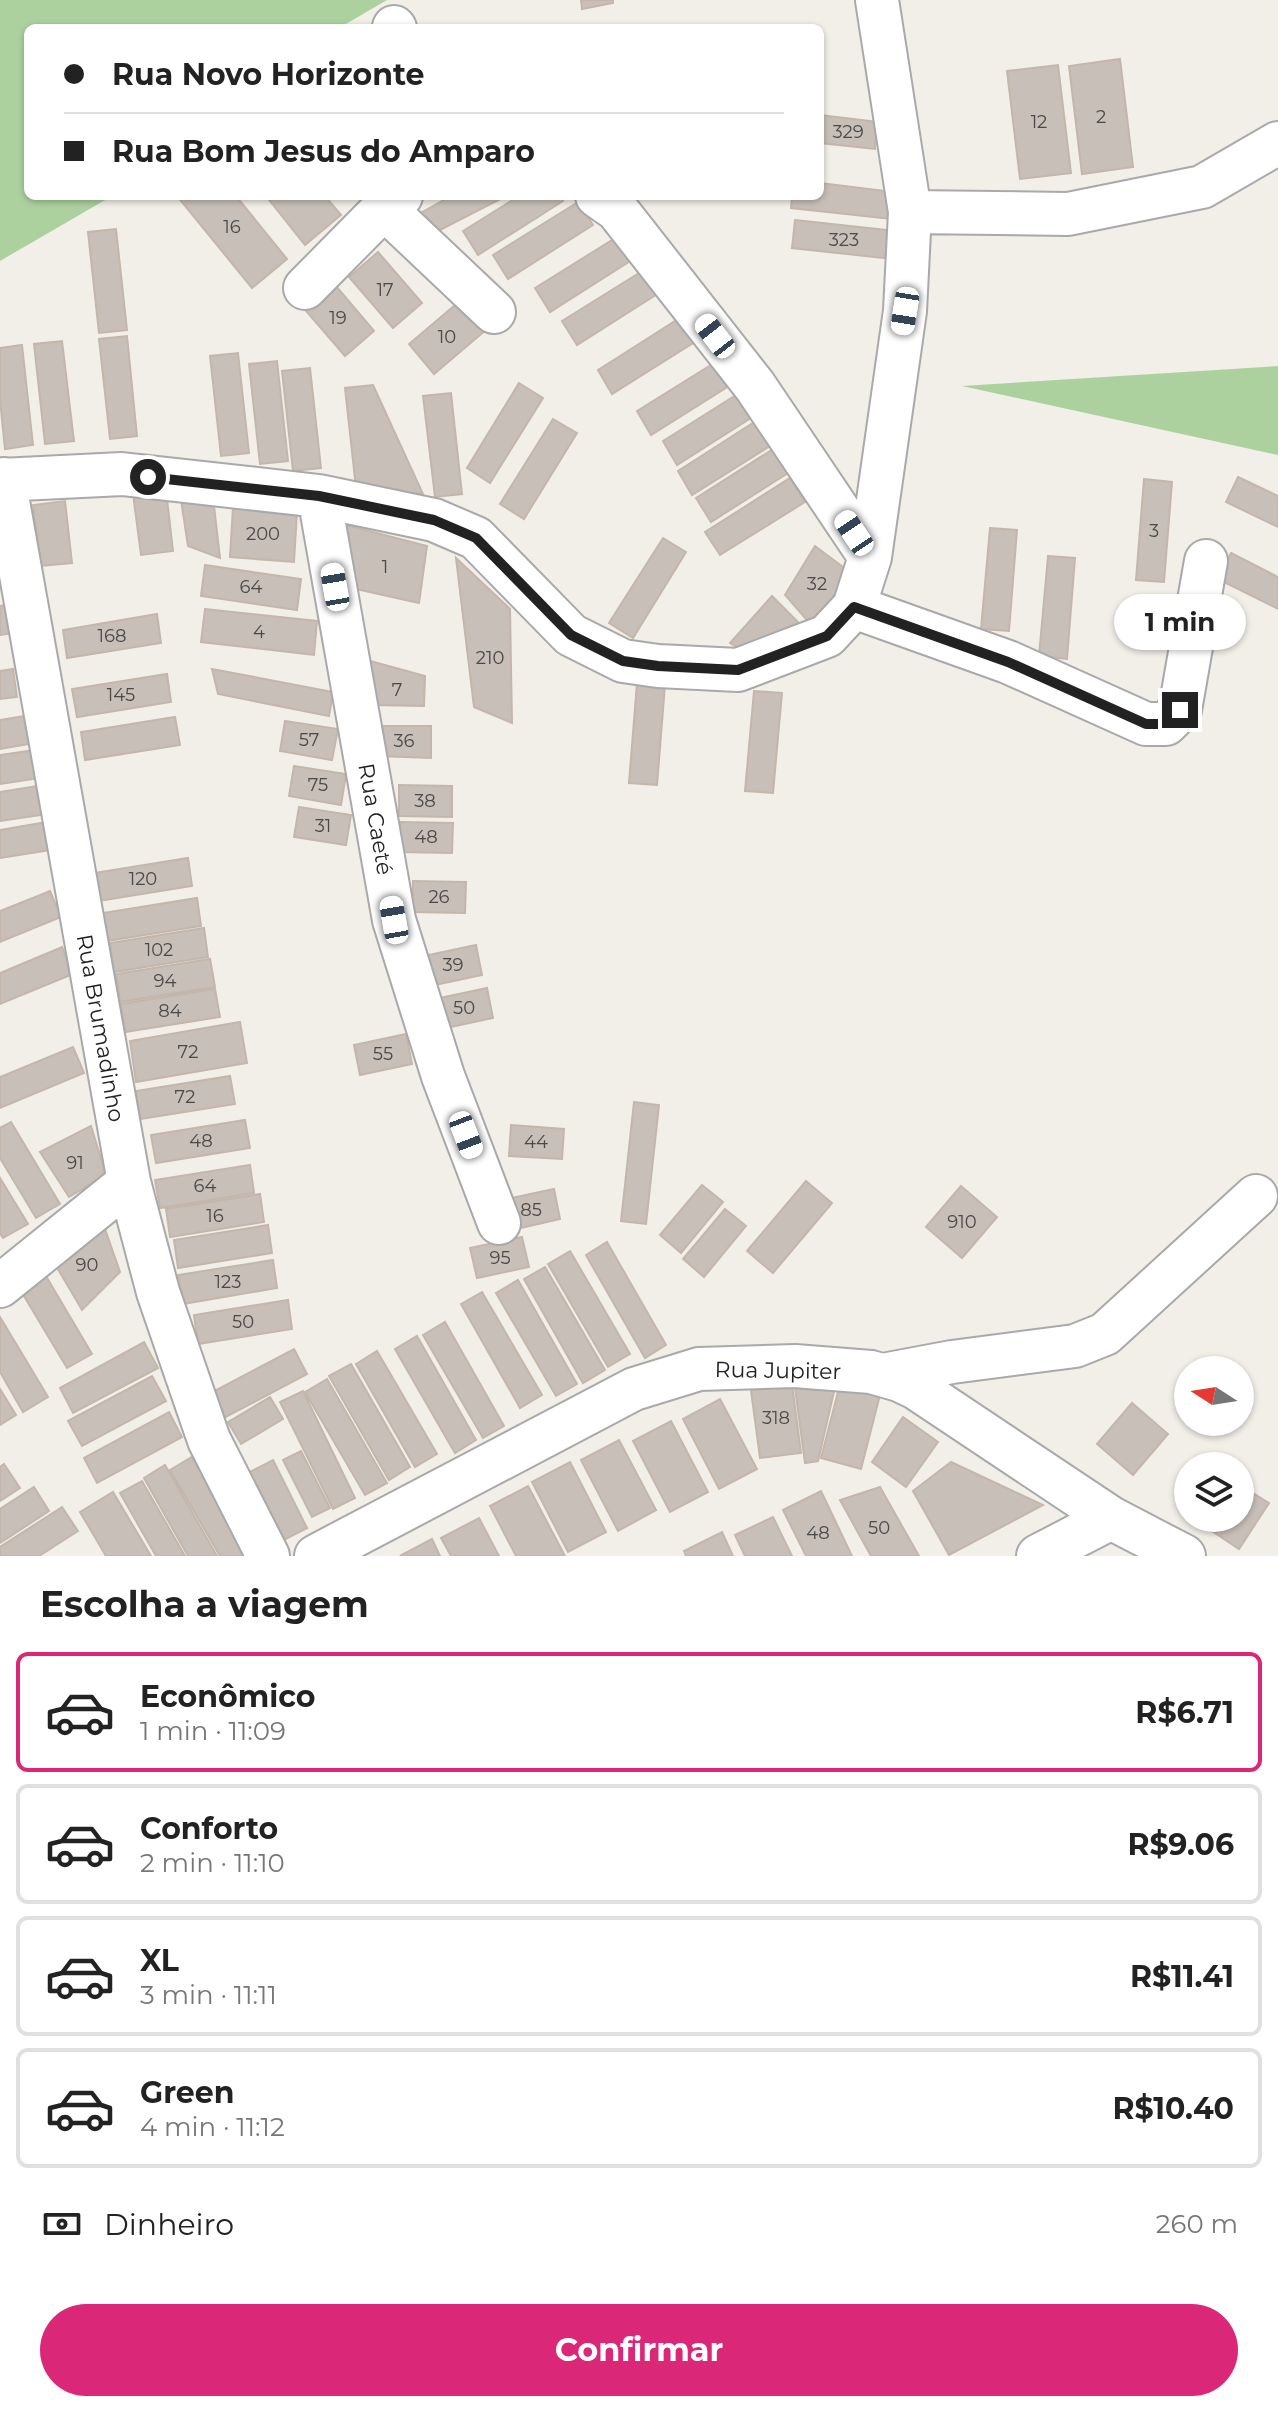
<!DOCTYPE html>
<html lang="pt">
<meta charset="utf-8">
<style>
:root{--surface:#fff;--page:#f6f6f6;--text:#222;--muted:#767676;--line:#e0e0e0;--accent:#db2777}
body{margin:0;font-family:Montserrat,sans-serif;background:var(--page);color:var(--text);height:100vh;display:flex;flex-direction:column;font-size:30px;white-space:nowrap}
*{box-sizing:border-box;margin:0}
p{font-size:26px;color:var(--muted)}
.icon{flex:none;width:44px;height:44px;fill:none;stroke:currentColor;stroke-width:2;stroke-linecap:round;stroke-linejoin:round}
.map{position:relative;height:1556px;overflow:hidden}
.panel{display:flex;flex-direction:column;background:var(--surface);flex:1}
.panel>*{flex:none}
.hud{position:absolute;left:24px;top:24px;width:800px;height:176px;border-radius:12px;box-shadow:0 2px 6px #0004;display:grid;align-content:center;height:176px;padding:0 40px;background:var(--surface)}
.needle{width:52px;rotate:282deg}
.controls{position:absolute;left:1174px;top:1356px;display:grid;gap:16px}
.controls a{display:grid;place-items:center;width:80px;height:80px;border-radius:50%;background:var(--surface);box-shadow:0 2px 6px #0004;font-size:40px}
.end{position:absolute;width:36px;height:36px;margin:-18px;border:10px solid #222;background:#fff;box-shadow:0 0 0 4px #fff}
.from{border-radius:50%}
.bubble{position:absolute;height:56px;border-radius:28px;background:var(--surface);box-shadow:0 2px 6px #0004;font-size:26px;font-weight:700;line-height:56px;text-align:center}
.car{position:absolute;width:24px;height:48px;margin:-24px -12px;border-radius:10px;box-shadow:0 0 6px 2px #0007;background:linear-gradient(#fff 24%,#345 0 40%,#fff 0 76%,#345 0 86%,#fff 0)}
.hud b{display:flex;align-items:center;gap:28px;height:76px;font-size:30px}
.hud b+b{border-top:2px solid var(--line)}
.hud i{width:20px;height:20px;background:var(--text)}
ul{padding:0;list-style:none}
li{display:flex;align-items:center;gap:24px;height:120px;margin:0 16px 12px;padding:0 24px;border:4px solid var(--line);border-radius:12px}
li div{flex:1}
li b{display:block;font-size:30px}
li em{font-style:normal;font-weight:700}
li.active{border-color:var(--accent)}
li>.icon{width:72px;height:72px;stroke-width:1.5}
h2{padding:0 40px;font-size:36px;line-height:96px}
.pay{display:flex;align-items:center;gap:20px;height:88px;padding:0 40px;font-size:30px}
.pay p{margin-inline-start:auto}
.primary-button{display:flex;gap:16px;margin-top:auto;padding:16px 40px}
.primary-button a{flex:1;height:92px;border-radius:48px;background:var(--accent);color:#fff;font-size:32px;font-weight:700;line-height:92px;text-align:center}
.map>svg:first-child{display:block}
.forest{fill:#add19e}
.building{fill:#c7bfb8;stroke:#c4b6ab;stroke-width:2}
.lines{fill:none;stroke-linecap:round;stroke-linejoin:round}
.minor-casing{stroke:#a9a9a9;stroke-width:46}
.minor{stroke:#fff;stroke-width:42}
.route{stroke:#222;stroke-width:10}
.labels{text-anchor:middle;stroke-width:6;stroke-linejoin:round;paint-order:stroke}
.number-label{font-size:18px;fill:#4b4948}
.street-label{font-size:22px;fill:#222;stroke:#fff}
</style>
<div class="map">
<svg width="1278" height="1556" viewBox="0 0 1278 1556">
<rect width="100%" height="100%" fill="#f2efe9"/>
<path class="forest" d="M0,0h387l-48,28h-311v168h84l-112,65z
M1278,366v89l-316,-69z"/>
<path class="building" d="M581,0h32v3l-31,6z
M1120,59l13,108 -51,7 -13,-108z
M1058,65l13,108 -51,6 -13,-108z
M820,115l57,7 -2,27 -55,-6z
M820,183l74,9 -3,27 -100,-11 1,-12h28z
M177,196h59l51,63 -35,29z
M266,196h59l16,19 -36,30z
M451,196h55l-68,35 -19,-17z
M519,196h41l3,5 -85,54 -15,-24z
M578,202l15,23 -85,54 -15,-24z
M795,220l100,11 -3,28 -100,-11z
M116,229l11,101 -28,3 -11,-101z
M620,235l15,23 -85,54 -15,-24z
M378,252l44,51 -29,25 -44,-51z
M647,268l15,23 -85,54 -15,-24z
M330,279l44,52 -29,25 -44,-51z
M461,300l25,30 -52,44 -25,-30z
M683,316l15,24 -86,54 -14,-24z
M127,336l10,100 -27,3 -11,-100z
M62,341l12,100 -29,3 -11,-100z
M22,345l11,100 -28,4 -5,-49v-52z
M238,353l11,100 -28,3 -11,-100z
M722,358l15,23 -86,54 -14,-24z
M277,361l11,100 -28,3 -11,-100z
M310,368l11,100 -28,3 -11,-100z
M519,383l24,15 -53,85 -23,-15z
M373,385l50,109 -67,-6 -11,-100z
M747,388l15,23 -85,54 -14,-24z
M451,393l11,101 -27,3 -12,-101z
M762,417l16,24 -86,54 -14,-24z
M553,419l24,14 -53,86 -24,-15z
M781,444l15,24 -85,54 -15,-24z
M1238,477l40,19v31l-52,-25z
M790,478l15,24 -85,53 -15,-23z
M1144,479l28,3 -8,100 -28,-2z
M166,490l7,61 -32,4 -8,-61z
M213,497l7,61 -32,-12 -7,-46z
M65,501l7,62 -32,3 -7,-61z
M233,507l64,5 -3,50 -64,-5z
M334,522l93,24 -8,57 -68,-15z
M990,528l27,2 -8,101 -28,-2z
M663,538l23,14 -53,86 -24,-15z
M815,546l36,27 -37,55 -29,-33z
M1231,553l47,24v32l-60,-30z
M1048,556l27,2 -8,101 -28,-3z
M456,558l54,51 2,114 -38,-16z
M205,565l96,14 -4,31 -96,-14z
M772,596l28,28 -46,33 -24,-14z
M9,604l5,29 -14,2v-29z
M205,609l112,12 -3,34 -113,-13z
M157,614l4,29 -94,15 -4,-28z
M363,659l62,17 -1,30 -53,-1z
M13,669l4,28 -17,2v-28z
M212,669l121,23 -4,24 -111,-22z
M167,674l4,28 -94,15 -5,-28z
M637,683l28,2 -8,100 -28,-2z
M754,691l28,2 -9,100 -28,-2z
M25,716l4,28 -29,5v-29z
M175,717l5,28 -95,15 -4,-28z
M285,721l53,8 -6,31 -52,-9z
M378,726h53v32l-54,-2z
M36,750l4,28 -40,6v-29z
M294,766l52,8 -5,31 -52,-9z
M44,785l4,29 -48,7v-29z
M399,785l53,1v31l-53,-1z
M299,807l52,8 -5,30 -52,-8z
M47,822l4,28 -51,8v-28z
M400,822l53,1 -1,30 -53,-1z
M188,858l4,28 -94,15 -4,-28z
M413,881l53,1 -1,31 -53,-1z
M50,891l11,26 -61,25v-31z
M197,898l4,28 -94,15 -4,-28z
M204,928l4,29 -94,15 -4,-29z
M476,945l6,30 -52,11 -6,-30z
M62,947l11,27 -73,30v-31z
M210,959l5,28 -95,15 -4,-28z
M487,988l6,30 -52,11 -6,-30z
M215,989l5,28 -95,15 -4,-28z
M240,1022l7,41 -111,19 -6,-41z
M406,1034l6,30 -52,11 -6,-30z
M73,1047l11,26 -84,35v-31z
M230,1076l5,28 -95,15 -4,-28z
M634,1102l25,3 -13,119 -25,-3z
M245,1120l5,28 -94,15 -5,-28z
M11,1122l49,82 -24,14 -36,-60v-30z
M511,1125l53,4 -2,30 -53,-3z
M91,1126l15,49 -37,22 -29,-45z
M250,1165l4,28 -94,15 -5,-28z
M0,1178l28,46 -25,14 -3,-5z
M806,1181l26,22 -59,70 -26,-22z
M702,1185l21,17 -42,51 -21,-18z
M961,1186l36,31 -35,41 -36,-31z
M554,1189l6,30 -52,12 -6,-31z
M260,1194l4,28 -94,15 -4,-28z
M725,1209l21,17 -42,51 -21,-18z
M268,1225l4,28 -94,15 -4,-28z
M104,1226l16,46 -38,38 -30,-51z
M522,1237l7,30 -52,11 -7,-30z
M607,1242l59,103 -21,13 -59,-103z
M570,1251l60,103 -22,13 -60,-103z
M273,1260l4,28 -94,16 -5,-29z
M545,1267l60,103 -22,13 -59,-104z
M43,1271l49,83 -25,14 -49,-82z
M518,1280l59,104 -21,12 -60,-103z
M482,1292l60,103 -22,13 -59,-104z
M288,1300l4,29 -94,15 -4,-29z
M0,1317l48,80 -25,15 -23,-40z
M445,1322l59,104 -21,12 -60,-103z
M417,1336l59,104 -21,13 -60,-104z
M144,1342l14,26 -85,45 -13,-25z
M294,1349l13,25 -85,45 -13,-25z
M377,1351l60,103 -22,13 -59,-103z
M351,1364l59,103 -21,13 -60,-104z
M152,1376l14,25 -84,45 -14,-25z
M791,1377l10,76 -41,5 -10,-75z
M327,1379l60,104 -22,12 -60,-103z
M836,1383l-18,78 -13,2 -10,-75z
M840,1384l40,11 -19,74 -40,-11z
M0,1389l16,26 -16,10z
M303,1391l52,107 -22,11 -53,-107z
M270,1397l13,22 -42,25 -13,-22z
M720,1399l37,70 -38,20 -36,-70z
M1132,1403l36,31 -35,41 -36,-31z
M169,1412l13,25 -85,46 -13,-25z
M903,1417l35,25 -32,45 -34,-25z
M671,1421l37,71 -38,20 -37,-71z
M619,1440l37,70 -38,21 -37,-71z
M301,1451l29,57 -18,9 -29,-57z
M192,1457l57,99h-29l-50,-86z
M273,1460l34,68 -25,13 -34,-68z
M570,1462l36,70 -38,20 -36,-70z
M951,1462l92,43 -94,50 -36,-64z
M4,1464l16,24 -20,13v-34z
M165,1465l52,91h-29l-44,-78z
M142,1481l43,75h-29l-36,-63z
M1240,1485l29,18 -30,46 -39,-26 3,-5h37z
M528,1486l37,70h-49l-26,-50z
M34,1487l15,24 -49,32v-34z
M880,1487l39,69h-48l-31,-56z
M821,1491l31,65h-46l-23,-46z
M113,1492l38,64h-45l-26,-44z
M62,1507l16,24 -39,25h-39v-9z
M773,1517l19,39h-47l-10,-21z
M479,1518l20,38h-48l-10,-18z
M722,1532l11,24h-47l-2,-5z
M432,1539l8,17h-40z"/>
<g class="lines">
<defs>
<path id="minor" d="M394,27l1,1
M597,196l20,14 138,176 115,171
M384,208l110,104
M910,212l158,2 134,-27 76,-44
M305,288l79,-80 17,-12
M4,479l125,703 29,110 51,148 59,116
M0,480l122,-6 197,22 115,24 42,18 95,97 52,26 35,5 80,4 89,-34 27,-29 16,-50 35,-246 5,-99 -33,-212
M319,496l75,424 49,156 56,147
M854,607l154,55 138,62h20l14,-14 26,-149
M0,1286l129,-104
M883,1375l69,-13 123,-16 30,-12 151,-138
M316,1556l318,-167 65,-20 96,-3 76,6 28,8 17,8 195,130 73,38
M1038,1556l73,-38"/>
</defs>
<use href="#minor" class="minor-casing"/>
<use href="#minor" class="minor"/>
</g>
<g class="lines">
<path class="route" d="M148,477l171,19 115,24 42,18 95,97 52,26 35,5 80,4 89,-34 27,-29 154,55 138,62h20l14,-14"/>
</g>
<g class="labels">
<g class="number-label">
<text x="1101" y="123">2</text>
<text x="1039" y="128">12</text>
<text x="848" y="138">329</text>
<text x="232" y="233">16</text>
<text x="844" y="246">323</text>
<text x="385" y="296">17</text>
<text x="338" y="324">19</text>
<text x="447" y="343">10</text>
<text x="1154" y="537">3</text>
<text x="263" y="540">200</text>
<text x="385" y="573">1</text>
<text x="817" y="590">32</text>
<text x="251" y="593">64</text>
<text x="259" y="638">4</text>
<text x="112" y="642">168</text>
<text x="490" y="664">210</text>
<text x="397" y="696">7</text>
<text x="121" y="701">145</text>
<text x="309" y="746">57</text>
<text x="404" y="747">36</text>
<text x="318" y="791">75</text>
<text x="425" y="807">38</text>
<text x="323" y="832">31</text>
<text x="426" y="843">48</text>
<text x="143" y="885">120</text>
<text x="439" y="903">26</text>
<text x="159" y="956">102</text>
<text x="453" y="971">39</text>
<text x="165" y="987">94</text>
<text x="464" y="1014">50</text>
<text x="170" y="1017">84</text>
<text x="188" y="1058">72</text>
<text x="383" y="1060">55</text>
<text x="185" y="1103">72</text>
<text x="201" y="1147">48</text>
<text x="536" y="1148">44</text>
<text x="75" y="1169">91</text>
<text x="205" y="1192">64</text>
<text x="531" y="1216">85</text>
<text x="215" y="1222">16</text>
<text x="962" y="1228">910</text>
<text x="500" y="1264">95</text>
<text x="87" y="1271">90</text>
<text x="228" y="1288">123</text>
<text x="243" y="1328">50</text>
<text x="776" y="1424">318</text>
<text x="879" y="1534">50</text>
<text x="818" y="1539">48</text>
</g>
<g class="street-label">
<text transform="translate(376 819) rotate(80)" y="8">Rua Caeté</text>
<text transform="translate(101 1028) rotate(80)" y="8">Rua Brumadinho</text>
<text transform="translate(778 1370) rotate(1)" y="8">Rua Jupiter</text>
</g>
</g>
</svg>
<div class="controls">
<a><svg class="needle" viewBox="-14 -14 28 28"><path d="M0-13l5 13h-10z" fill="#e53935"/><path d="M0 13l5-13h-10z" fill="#767676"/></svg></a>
<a><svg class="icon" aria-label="layers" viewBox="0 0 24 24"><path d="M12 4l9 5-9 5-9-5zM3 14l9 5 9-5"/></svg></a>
</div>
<i class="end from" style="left:148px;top:477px"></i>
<i class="end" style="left:1180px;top:710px"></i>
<div class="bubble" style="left:1114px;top:594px;width:132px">1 min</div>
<i class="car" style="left:905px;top:311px;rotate:189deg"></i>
<i class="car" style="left:715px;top:336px;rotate:322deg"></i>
<i class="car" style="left:854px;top:533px;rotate:326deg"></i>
<i class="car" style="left:335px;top:587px;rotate:350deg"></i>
<i class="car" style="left:394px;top:920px;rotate:350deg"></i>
<i class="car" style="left:466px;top:1135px;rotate:159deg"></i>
<div class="hud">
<b><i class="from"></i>Rua Novo Horizonte</b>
<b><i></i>Rua Bom Jesus do Amparo</b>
</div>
</div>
<section class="panel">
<h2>Escolha a viagem</h2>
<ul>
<li class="active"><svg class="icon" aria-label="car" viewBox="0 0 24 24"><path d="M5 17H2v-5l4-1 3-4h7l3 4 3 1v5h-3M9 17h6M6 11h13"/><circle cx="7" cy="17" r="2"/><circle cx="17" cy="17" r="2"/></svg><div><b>Econômico</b><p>1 min · 11:09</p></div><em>R$6.71</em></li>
<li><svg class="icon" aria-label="car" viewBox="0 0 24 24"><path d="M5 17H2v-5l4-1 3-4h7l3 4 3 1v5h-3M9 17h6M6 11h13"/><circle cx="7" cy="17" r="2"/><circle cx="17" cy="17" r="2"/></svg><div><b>Conforto</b><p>2 min · 11:10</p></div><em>R$9.06</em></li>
<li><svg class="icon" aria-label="car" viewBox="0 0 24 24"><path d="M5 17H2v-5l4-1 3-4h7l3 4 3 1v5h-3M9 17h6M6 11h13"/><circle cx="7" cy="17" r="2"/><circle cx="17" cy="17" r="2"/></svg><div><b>XL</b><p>3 min · 11:11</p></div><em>R$11.41</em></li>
<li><svg class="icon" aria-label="car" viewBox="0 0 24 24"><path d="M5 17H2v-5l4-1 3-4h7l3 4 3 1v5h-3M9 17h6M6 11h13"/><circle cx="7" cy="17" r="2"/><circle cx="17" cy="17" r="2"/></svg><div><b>Green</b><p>4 min · 11:12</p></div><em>R$10.40</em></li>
</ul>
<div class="pay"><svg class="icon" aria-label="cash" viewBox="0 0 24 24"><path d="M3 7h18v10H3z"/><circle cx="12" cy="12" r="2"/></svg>Dinheiro<p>260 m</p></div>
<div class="primary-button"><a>Confirmar</a></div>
</section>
